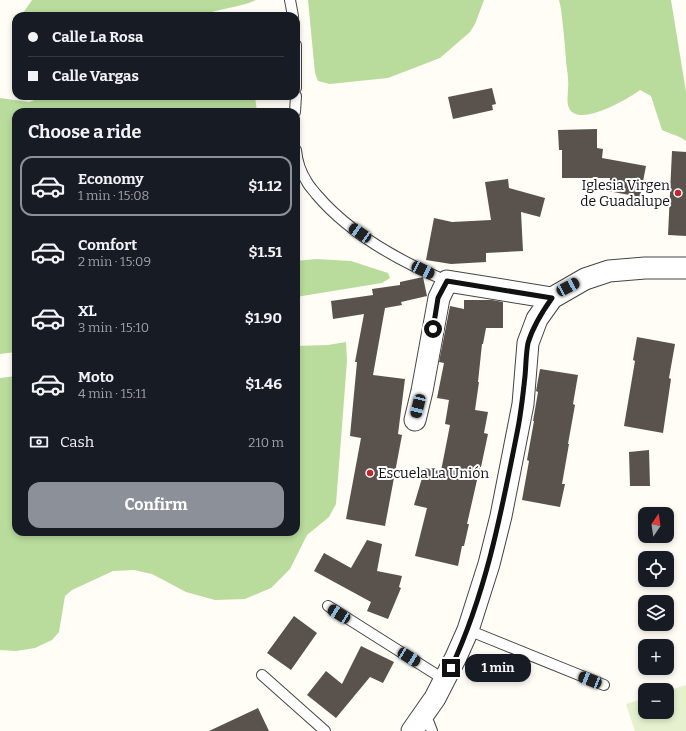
<!DOCTYPE html>
<meta charset="utf-8">
<style>
:root{--surface:#171b24;--page:#242831;--text:#f1f3f6;--muted:#9ea1a6;--line:#363941;--accent:#8c9099}
body{margin:0;font-family:Bitter,serif;background:var(--page);color:var(--text);height:100vh;display:flex;flex-direction:column;font-size:15px;white-space:nowrap}
*{box-sizing:border-box;margin:0}
p{font-size:13px;color:var(--muted)}
.icon{flex:none;width:22px;height:22px;fill:none;stroke:currentColor;stroke-width:2;stroke-linecap:round;stroke-linejoin:round}
.map{position:relative;flex:1;overflow:hidden}
.drawer{position:absolute;left:12px;top:108px;width:288px;height:428px;display:flex;flex-direction:column;background:var(--surface);border-radius:12px;box-shadow:0 2px 6px #0003}
.drawer>*{flex:none}
.top-card{position:absolute;left:12px;top:12px;width:288px;height:88px;border-radius:12px;box-shadow:0 2px 6px #0003;display:grid;align-content:center;height:88px;padding:0 16px;background:var(--surface)}
.needle{width:26px;rotate:13deg}
.fabs{position:absolute;left:638px;top:507px;display:grid;gap:8px}
.fabs a{display:grid;place-items:center;width:36px;height:36px;border-radius:8px;background:var(--surface);box-shadow:0 2px 6px #0003;font-size:20px}
.end{position:absolute;width:18px;height:18px;margin:-9px;border:5px solid #111;background:#fff;box-shadow:0 0 0 2px #fff}
.from{border-radius:50%}
.bubble{position:absolute;height:28px;border-radius:12px;background:var(--surface);box-shadow:0 2px 6px #0003;font-size:13px;font-weight:700;line-height:28px;text-align:center}
.car{position:absolute;width:12px;height:24px;margin:-12px -6px;border-radius:5px;box-shadow:0 0 3px 1px #0007;background:linear-gradient(#222 24%,#8ab4d8 0 40%,#222 0 76%,#8ab4d8 0 86%,#222 0)}
.top-card b{display:flex;align-items:center;gap:14px;height:38px;font-size:15px}
.top-card b+b{border-top:1px solid var(--line)}
.top-card i{width:10px;height:10px;background:var(--text)}
ul{padding:0;list-style:none}
li{display:flex;align-items:center;gap:12px;height:60px;margin:0 8px 6px;padding:0 8px;border:2px solid transparent;border-radius:12px}
li div{flex:1}
li b{display:block;font-size:15px}
li em{font-style:normal;font-weight:700}
li.current{border-color:var(--accent)}
li>.icon{width:36px;height:36px;stroke-width:1.5}
h2{padding:0 16px;font-size:18px;line-height:48px}
.pay{display:flex;align-items:center;gap:10px;height:44px;padding:0 16px;font-size:15px}
.pay p{margin-inline-start:auto}
.primary-button{display:flex;gap:8px;margin-top:auto;padding:8px 16px}
.primary-button a{flex:1;height:46px;border-radius:12px;background:var(--accent);color:#fff;font-size:16px;font-weight:700;line-height:46px;text-align:center}
.map>svg:first-child{display:block}
.forest{fill:#b9dc9c}
.pitch{fill:#e6f2cf}
.building{fill:#5a524d}
.lines{fill:none;stroke-linecap:round;stroke-linejoin:round}
.service-casing{stroke:#444;stroke-width:12}
.minor-casing{stroke:#444;stroke-width:23}
.service{stroke:#fff;stroke-width:10}
.minor{stroke:#fff;stroke-width:21}
.route{stroke:#111;stroke-width:5}
.poi-dot{fill:#c4262e;stroke:#fff;stroke-width:1.5}
.labels{text-anchor:middle;stroke-width:4;stroke-linejoin:round;paint-order:stroke}
.poi-label{font-size:14px;fill:#111;stroke:#fff;text-anchor:end}
</style>
<div class="map">
<svg width="686" height="731" viewBox="0 0 686 731">
<rect width="100%" height="100%" fill="#fffdf5"/>
<path class="forest" d="M32,0h224c-17,8 -37,8 -55,16h-180z
M308,0h176l-9,24 -5,8 -30,26 -52,20 -58,6 -12,-3 -3,-8z
M559,0h112l15,92v49c-8,-6 -16,-7 -24,-11l-11,-34 -11,-6c-12,9 -58,36 -70,20 -4,-6 -2,-15 -2,-21 1,-9 -1,-19 -2,-28 -1,-17 -3,-35 -5,-52z
M46,96h209l2,16h-241v240l-16,2v-256l29,4z
M316,259l35,2 37,12 2,5 -8,5 -86,14v-36z
M346,342l1,19 -11,143 -7,13 -22,18 -17,34 -19,19 -26,11 -30,1 -29,-8 -34,-18 -18,-4 -21,1 -41,19 -7,6 -6,36 -7,8 -17,8 -19,3 -16,-1v-272l16,-2v156h280v-186l32,-1z"/>
<path class="pitch" d="M686,685v46h-51l-9,-27 19,-6v14h22v-21z"/>
<path class="building" d="M492,88l4,16 -4,1 1,5 -40,9 -5,-22z
M597,129v19l6,1 -1,9 44,8 -6,31 -32,-6 2,-13h-48v-28h-3l-1,-20z
M672,151l14,1v84l-18,-1z
M508,179l1,9 36,10 -5,19 -19,-5 2,39 -37,2v9l-35,2 -25,-4 8,-42 18,4 39,-2 -6,-38z
M423,277l4,19 -26,6 1,3 -17,3 -12,67 32,4 -7,55 4,1 -17,91 -39,-7 15,-81 -11,-2 7,-74h-2l9,-48 -31,5 -2,-18 42,-6 -1,-6 28,-4v-3z
M464,300h28l11,2v26h-17l-3,16h-1l-4,38h1l-4,28 13,2 -4,21 4,1 -7,33h-1l-13,57h2l-5,22h-2l-4,20 -43,-10 12,-48 -13,-3 11,-37 16,3 9,-46 -5,-1 4,-24 -12,-2 7,-35 -5,-1 11,-56 14,3z
M637,337l38,7 -6,34 2,1 -8,54 -39,-7 11,-65 -2,-1z
M540,369l38,6 -5,29 2,1 -7,39h1l-7,40h3l-5,23 -38,-7 7,-39 -2,-1 7,-39h-1l5,-29 -2,-1z
M649,450l1,36h-20l-1,-34z
M367,540l15,4 -5,27 25,5 -3,11 2,1 -13,31 -21,-8 4,-9 -57,-31 10,-18 27,15z
M294,616l23,17 -26,37 -24,-17z
M361,646l33,16 -11,21 -13,-6 -34,41 -29,-23 19,-24 16,13z
M258,708l11,23h-60z"/>
<g class="lines">
<defs>
<path id="service" d="M290,0l3,16
M296,45v43
M295,112l1,-16
M296,150c1,11 5,23 11,32 2,4 6,8 9,12 33,39 85,68 131,87
M328,606l117,74
M468,630l136,55
M262,675l63,56
M425,713l7,18"/>
<path id="minor" d="M415,420l7,-29 17,-93 8,-17 105,17
M412,731l23,-33 21,-41 12,-27 21,-66 12,-48 22,-112 5,-61 9,-24 15,-21 33,-19 24,-8 36,-3h41"/>
</defs>
<use href="#service" class="service-casing"/>
<use href="#minor" class="minor-casing"/>
<use href="#service" class="service"/>
<use href="#minor" class="minor"/>
</g>
<g class="lines">
<path class="route" d="M433,329l5,-31 9,-17 105,17c-10,14 -19,28 -24,45 -2,10 -2,22 -3,33 -2,19 -4,38 -8,57 -16,81 -31,160 -66,235"/>
</g>
<g class="poi-dot">
<circle cx="678" cy="193" r="4"/>
<circle cx="370" cy="473" r="4"/>
</g>
<g class="labels">
<g class="poi-label">
<text x="670" y="190">Iglesia Virgen<tspan x="670" dy="16">de Guadalupe</tspan></text>
<text x="378" y="478" text-anchor="start">Escuela La Unión</text>
</g>
</g>
</svg>
<div class="fabs">
<a><svg class="needle" viewBox="-14 -14 28 28"><path d="M0-13l5 13h-10z" fill="#e53935"/><path d="M0 13l5-13h-10z" fill="#9ea1a6"/></svg></a>
<a><svg class="icon" aria-label="locate" viewBox="0 0 24 24"><circle cx="12" cy="12" r="6"/><path d="M12 2v4M12 18v4M2 12h4M18 12h4"/></svg></a>
<a><svg class="icon" aria-label="layers" viewBox="0 0 24 24"><path d="M12 4l9 5-9 5-9-5zM3 14l9 5 9-5"/></svg></a>
<a>+</a>
<a>−</a>
</div>
<i class="end from" style="left:433px;top:329px"></i>
<i class="end" style="left:451px;top:668px"></i>
<div class="bubble" style="left:465px;top:654px;width:66px">1 min</div>
<i class="car" style="left:360px;top:233px;rotate:304deg"></i>
<i class="car" style="left:423px;top:270px;rotate:116deg"></i>
<i class="car" style="left:568px;top:287px;rotate:62deg"></i>
<i class="car" style="left:418px;top:406px;rotate:194deg"></i>
<i class="car" style="left:339px;top:614px;rotate:302deg"></i>
<i class="car" style="left:409px;top:657px;rotate:122deg"></i>
<i class="car" style="left:590px;top:680px;rotate:292deg"></i>
<div class="top-card">
<b><i class="from"></i>Calle La Rosa</b>
<b><i></i>Calle Vargas</b>
</div>
<section class="drawer">
<h2>Choose a ride</h2>
<ul>
<li class="current"><svg class="icon" aria-label="car" viewBox="0 0 24 24"><path d="M5 17H2v-5l4-1 3-4h7l3 4 3 1v5h-3M9 17h6M6 11h13"/><circle cx="7" cy="17" r="2"/><circle cx="17" cy="17" r="2"/></svg><div><b>Economy</b><p>1 min · 15:08</p></div><em>$1.12</em></li>
<li><svg class="icon" aria-label="car" viewBox="0 0 24 24"><path d="M5 17H2v-5l4-1 3-4h7l3 4 3 1v5h-3M9 17h6M6 11h13"/><circle cx="7" cy="17" r="2"/><circle cx="17" cy="17" r="2"/></svg><div><b>Comfort</b><p>2 min · 15:09</p></div><em>$1.51</em></li>
<li><svg class="icon" aria-label="car" viewBox="0 0 24 24"><path d="M5 17H2v-5l4-1 3-4h7l3 4 3 1v5h-3M9 17h6M6 11h13"/><circle cx="7" cy="17" r="2"/><circle cx="17" cy="17" r="2"/></svg><div><b>XL</b><p>3 min · 15:10</p></div><em>$1.90</em></li>
<li><svg class="icon" aria-label="car" viewBox="0 0 24 24"><path d="M5 17H2v-5l4-1 3-4h7l3 4 3 1v5h-3M9 17h6M6 11h13"/><circle cx="7" cy="17" r="2"/><circle cx="17" cy="17" r="2"/></svg><div><b>Moto</b><p>4 min · 15:11</p></div><em>$1.46</em></li>
</ul>
<div class="pay"><svg class="icon" aria-label="cash" viewBox="0 0 24 24"><path d="M3 7h18v10H3z"/><circle cx="12" cy="12" r="2"/></svg>Cash<p>210 m</p></div>
<div class="primary-button"><a>Confirm</a></div>
</section>
</div>
